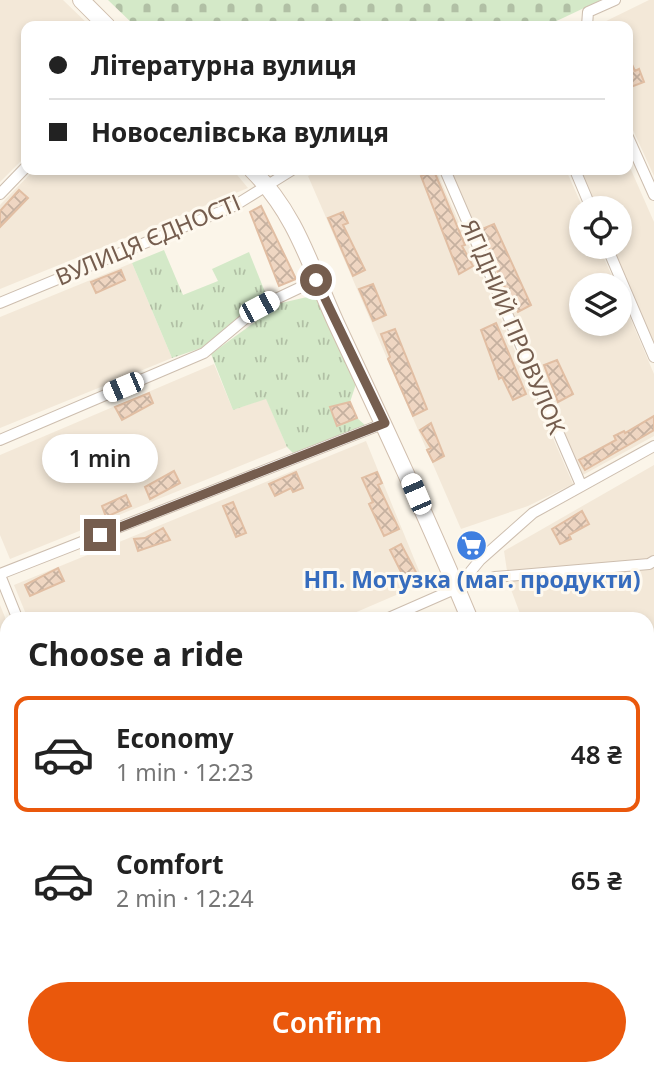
<!DOCTYPE html>
<meta charset="utf-8">
<style>
:root{--surface:#fff;--page:#f2f2f2;--text:#222;--muted:#767676;--line:#e0e0e0;--accent:#ea580c}
body{margin:0;font-family:"Noto Sans",sans-serif;background:var(--page);color:var(--text);height:100vh;display:flex;flex-direction:column;font-size:26px;white-space:nowrap}
*{box-sizing:border-box;margin:0}
p{font-size:23px;color:var(--muted)}
.icon{flex:none;width:38px;height:38px;fill:none;stroke:currentColor;stroke-width:2;stroke-linecap:round;stroke-linejoin:round}
.map{position:relative;flex:1;overflow:hidden}
.side{position:absolute;left:0px;top:612px;width:654px;height:464px;display:flex;flex-direction:column;background:var(--surface);border-radius:21px 21px 0 0;box-shadow:0 4px 10px #0003}
.side>*{flex:none}
.banner{position:absolute;left:21px;top:21px;width:612px;height:154px;border-radius:14px;box-shadow:0 4px 10px #0003;display:grid;align-content:center;height:154px;padding:0 28px;background:var(--surface)}
.controls{position:absolute;left:569px;top:196px;display:grid;gap:14px}
.controls a{display:grid;place-items:center;width:63px;height:63px;border-radius:50%;background:var(--surface);box-shadow:0 4px 10px #0003;font-size:35px}
.end{position:absolute;width:32px;height:32px;margin:-16px;border:9px solid #755d4e;background:#fff;box-shadow:0 0 0 4px #fff}
.from{border-radius:50%}
.bubble{position:absolute;height:49px;border-radius:24px;background:var(--surface);box-shadow:0 4px 10px #0003;font-size:23px;font-weight:600;line-height:49px;text-align:center}
.car{position:absolute;width:21px;height:42px;margin:-21px -10px;border-radius:9px;box-shadow:0 0 5px 2px #0007;background:linear-gradient(#fff 24%,#345 0 40%,#fff 0 76%,#345 0 86%,#fff 0)}
.banner b{display:flex;align-items:center;gap:24px;height:66px;font-size:26px}
.banner b+b{border-top:2px solid var(--line)}
.banner i{width:18px;height:18px;background:var(--text)}
ul{padding:0;list-style:none}
li{display:flex;align-items:center;gap:21px;height:116px;margin:0 14px 10px;padding:0 14px;border:4px solid transparent;border-radius:14px}
li div{flex:1}
li b{display:block;font-size:26px}
li em{font-style:normal;font-weight:600}
li.active{border-color:var(--accent)}
li>.icon{width:63px;height:63px;stroke-width:1.5}
h2{padding:0 28px;font-size:32px;line-height:84px}
.action{display:flex;gap:14px;margin-top:auto;padding:14px 28px}
.action a{flex:1;height:80px;border-radius:42px;background:var(--accent);color:#fff;font-size:28px;font-weight:600;line-height:80px;text-align:center}
.map>svg:first-child{display:block}
.residential{fill:#f3e8d8}
.grass{fill:url(#grass-tufts)}
.cemetery{fill:url(#cemetery-stones)}
.lines{fill:none;stroke-linecap:round;stroke-linejoin:round}
.stream{stroke:#a5ccd6;stroke-width:2.5}
.building{fill:url(#building-cross-hatch);stroke:#e1bea3;stroke-width:2}
.street-casing{stroke:#cdbeaf;stroke-width:12}
.secondary-casing{stroke:#d0bead;stroke-width:18}
.street{stroke:#fff;stroke-width:10}
.secondary{stroke:#fff;stroke-width:16}
.route{stroke:#755d4e;stroke-width:9}
.labels{text-anchor:middle;stroke-width:6;stroke-linejoin:round;paint-order:stroke}
.street-label{font-size:23px;fill:#755d4e;stroke:#fef9ef}
.shop-label{font-size:23px;font-weight:bold;fill:#366cbe;stroke:#fef9ef}
</style>
<div class="map">
<svg width="654" height="1075" viewBox="0 0 654 1075">
<defs>
<pattern id="grass-tufts" width="24" height="20" patternUnits="userSpaceOnUse" patternTransform="scale(1.75)"><rect width="24" height="20" fill="#d4e9c8"/><path d="M3 7l-1-3M5 7V3M7 7l1-3M15 17l-1-3M17 17v-4M19 17l1-3" fill="none" stroke="#b1c0a5"/></pattern>
<pattern id="cemetery-stones" width="16" height="16" patternUnits="userSpaceOnUse" patternTransform="scale(1.75)"><rect width="16" height="16" fill="#d4e9c8"/><path d="M2 7V4a2 2 0 0 1 4 0v3zM10 15v-3a2 2 0 0 1 4 0v3z" fill="#b1c0a5"/></pattern>
<pattern id="building-cross-hatch" width="8" height="8" patternUnits="userSpaceOnUse" patternTransform="scale(1.75)"><rect width="8" height="8" fill="#efd6c2"/><path d="M0 0l8 8M0 8l8-8" fill="none" stroke="#c6b1a0"/></pattern>
</defs>
<rect width="100%" height="100%" fill="#fbf5e9"/>
<path class="residential" d="M0,0h63l27,26h-64v130l-26,26z
M649,0h5v176l-26,-57v-93h-32z
M628,163l26,59v121l-42,-96h8v-39h-24l-17,-38h49z
M34,170h199l15,18 -248,101v-84z
M322,170h114l137,314 -45,22 -67,23 -153,-353z
M451,170h115l17,38 -2,39h18l17,38h-35v39h39v-30l34,80v62l-73,40z
M132,263l40,95 -172,70v-111z
M214,364l19,46 33,-12 21,49 -277,112 -10,-24v-80z
M366,441l58,142 -86,37 -310,-1 -14,-34z
M654,465v278l-6,1v-124l-126,-1 -13,-35 -5,-33z
M0,605l7,17v136l-7,3z
M648,766l6,1v213l-6,-1z
M7,783v172l-7,3v-172z
M7,990v79h191l2,6h-200v-83z
M326,1069h303l3,6h-320z"/>
<path class="grass" d="M164,250l19,45 35,-14 -6,-12 37,-17 18,45 -63,50 -32,11 -40,-95z
M316,295l41,86 -7,21 -20,6 7,18 20,-8 8,7 -72,28 -6,-6 -21,-48 -33,11 -22,-56 70,-51z"/>
<path class="cemetery" d="M108,0h493l-55,26h-411z"/>
<g class="lines">
<path class="stream" d="M0,668h7
M648,759h6"/>
</g>
<path class="building" d="M628,56l7,15 4,-2 5,13 -16,6z
M434,171l31,74 -3,1 11,20 -14,8 -38,-98z
M19,190l9,8 -28,29v-16z
M261,206l35,73 -17,7 -29,-74z
M343,212l5,11 -5,2 22,45 -12,6 -25,-58z
M494,224l37,81 -13,7 -18,-34 -18,-49z
M121,270l4,10 -29,13 -5,-11z
M373,284l13,31 -13,6 -14,-32z
M496,323l30,71 -13,6 -11,-23 -3,2 -18,-49z
M395,329l32,80 -14,7 -25,-57 2,-2 -9,-23z
M557,360l16,34 -15,8 -14,-37z
M149,393l4,10 -31,17 -7,-13z
M350,402l7,16 -20,8 -7,-19z
M654,416v14l-69,40 -6,-10 37,-20 -2,-4 10,-5 1,2z
M431,423l13,33 -11,6 -6,-12 4,-2 -11,-18z
M174,471l6,12 -30,16 -5,-12z
M296,472l7,16 -10,4 -2,-4 -16,8 -6,-12z
M377,472l5,11 -4,2 21,44 -15,7 -15,-32 4,-2 -11,-24z
M126,495l5,11 -25,11 -4,-11z
M233,502l13,31 -10,4 -13,-31z
M582,511l7,13 -20,11 2,4 -11,5 -8,-15z
M163,528l7,12 -32,11 -4,-12 11,-1z
M401,544l17,32 -12,6 -16,-32z
M58,568l6,13 -34,15 -5,-11z"/>
<g class="lines">
<defs>
<path id="street" d="M587,26l1,-14 27,-12
M628,137l26,58
M445,170l136,315
M575,170l16,38
M0,194l26,-27
M607,247l47,110
M0,303l234,-97 58,-36
M0,440l204,-87 55,-46 57,-27
M0,574l385,-151
M0,575l18,45
M457,588l38,-11 154,-13 5,-3
M384,620l73,-32 23,-28 53,-47 121,-67
M648,696l6,-2
M0,775l7,-3
M648,893l6,-2
M0,977l7,-3
M648,1020h6
M208,1069l3,6
M267,1075l14,-6"/>
<path id="secondary" d="M81,0l26,26
M252,170c45,45 58,96 84,153 46,98 92,196 134,297
M648,1031l6,19"/>
</defs>
<use href="#street" class="street-casing"/>
<use href="#secondary" class="secondary-casing"/>
<use href="#street" class="street"/>
<use href="#secondary" class="secondary"/>
</g>
<g class="lines">
<path class="route" d="M100,535l285,-112 -69,-143"/>
</g>
<defs>
<symbol id="supermarket-disc" viewBox="-11 -11 22 22"><circle r="9.5" fill="#3f7fe0" stroke="#fef9ef"/><path d="M-6-5.5h2.5l.6 2H6L4.5 2H-2.5L-4.4-4H-6ZM-1.5 3.2a1.3 1.3 0 1 0 .1 0ZM3 3.2a1.3 1.3 0 1 0 .1 0Z" fill="#fff"/></symbol>
</defs>
<g fill-rule="evenodd">
<use href="#supermarket-disc" x="454" y="528" width="35" height="35"/>
</g>
<g class="labels">
<g class="street-label">
<text transform="translate(148 240) rotate(-23)" y="8">ВУЛИЦЯ ЄДНОСТІ</text>
<text transform="translate(513 327) rotate(67)" y="8">ЯГІДНИЙ ПРОВУЛОК</text>
</g>
<g class="shop-label">
<text x="472" y="588">НП. Мотузка (маг. продукти)</text>
</g>
</g>
</svg>
<div class="controls">
<a><svg class="icon" aria-label="locate" viewBox="0 0 24 24"><circle cx="12" cy="12" r="6"/><path d="M12 2v4M12 18v4M2 12h4M18 12h4"/></svg></a>
<a><svg class="icon" aria-label="layers" viewBox="0 0 24 24"><path d="M12 4l9 5-9 5-9-5zM3 14l9 5 9-5"/></svg></a>
</div>
<i class="end from" style="left:316px;top:280px"></i>
<i class="end" style="left:100px;top:535px"></i>
<div class="bubble" style="left:42px;top:434px;width:116px">1 min</div>
<i class="car" style="left:259px;top:307px;rotate:62deg"></i>
<i class="car" style="left:123px;top:387px;rotate:247deg"></i>
<i class="car" style="left:416px;top:494px;rotate:337deg"></i>
<div class="banner">
<b><i class="from"></i>Літературна вулиця</b>
<b><i></i>Новоселівська вулиця</b>
</div>
<section class="side">
<h2>Choose a ride</h2>
<ul>
<li class="active"><svg class="icon" aria-label="car" viewBox="0 0 24 24"><path d="M5 17H2v-5l4-1 3-4h7l3 4 3 1v5h-3M9 17h6M6 11h13"/><circle cx="7" cy="17" r="2"/><circle cx="17" cy="17" r="2"/></svg><div><b>Economy</b><p>1 min · 12:23</p></div><em>48 ₴</em></li>
<li><svg class="icon" aria-label="car" viewBox="0 0 24 24"><path d="M5 17H2v-5l4-1 3-4h7l3 4 3 1v5h-3M9 17h6M6 11h13"/><circle cx="7" cy="17" r="2"/><circle cx="17" cy="17" r="2"/></svg><div><b>Comfort</b><p>2 min · 12:24</p></div><em>65 ₴</em></li>
</ul>
<div class="action"><a>Confirm</a></div>
</section>
</div>
